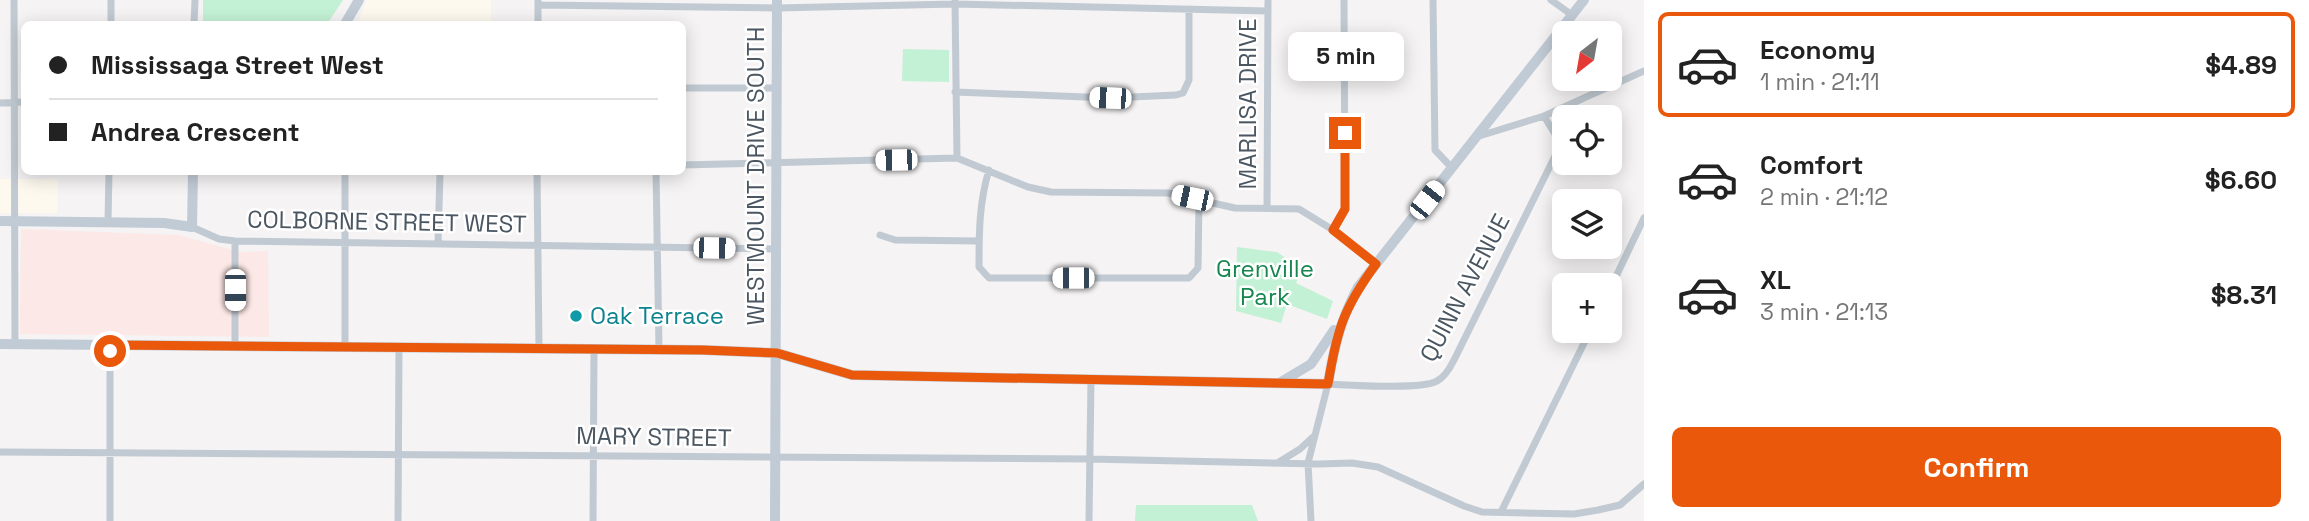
<!DOCTYPE html>
<meta charset="utf-8">
<style>
:root{--surface:#fff;--page:#f6f6f6;--text:#222;--muted:#767676;--line:#e0e0e0;--accent:#ea580c}
body{margin:0;font-family:"Space Grotesk",sans-serif;background:var(--page);color:var(--text);height:100vh;display:flex;flex-direction:column;font-size:26px;white-space:nowrap}
*{box-sizing:border-box;margin:0}
p{font-size:23px;color:var(--muted)}
.icon{flex:none;width:38px;height:38px;fill:none;stroke:currentColor;stroke-width:2;stroke-linecap:round;stroke-linejoin:round}
.map{position:relative;flex:1;overflow:hidden}
.sheet{display:flex;flex-direction:column;background:var(--surface);width:665px}
.sheet>*{flex:none}
.top-card{position:absolute;left:21px;top:21px;width:665px;height:154px;border-radius:10px;box-shadow:0 4px 18px #0003;display:grid;align-content:center;height:154px;padding:0 28px;background:var(--surface)}
.needle{width:46px;rotate:211deg}
.buttons{position:absolute;left:1552px;top:21px;display:grid;gap:14px}
.buttons a{display:grid;place-items:center;width:70px;height:70px;border-radius:10px;background:var(--surface);box-shadow:0 4px 18px #0003;font-size:35px}
.end{position:absolute;width:32px;height:32px;margin:-16px;border:9px solid #ea580c;background:#fff;box-shadow:0 0 0 4px #fff}
.from{border-radius:50%}
.bubble{position:absolute;height:49px;border-radius:10px;background:var(--surface);box-shadow:0 4px 18px #0003;font-size:23px;font-weight:700;line-height:49px;text-align:center}
.car{position:absolute;width:21px;height:42px;margin:-21px -10px;border-radius:9px;box-shadow:0 0 5px 2px #0007;background:linear-gradient(#fff 24%,#345 0 40%,#fff 0 76%,#345 0 86%,#fff 0)}
.top-card b{display:flex;align-items:center;gap:24px;height:66px;font-size:26px}
.top-card b+b{border-top:2px solid var(--line)}
.top-card i{width:18px;height:18px;background:var(--text)}
ul{padding:12px 0 0;list-style:none}
li{display:flex;align-items:center;gap:21px;height:105px;margin:0 14px 10px;padding:0 14px;border:4px solid transparent;border-radius:10px}
li div{flex:1}
li b{display:block;font-size:26px}
li em{font-style:normal;font-weight:700}
li.selected{border-color:var(--accent)}
li>.icon{width:63px;height:63px;stroke-width:1.5}
.button{display:flex;gap:14px;margin-top:auto;padding:14px 28px}
.button a{flex:1;height:80px;border-radius:10px;background:var(--accent);color:#fff;font-size:28px;font-weight:700;line-height:80px;text-align:center}
main{display:flex;flex:1;min-height:0}
.map>svg:first-child{display:block}
.commercial{fill:#fdf9ef}
.medical{fill:#fce8e6}
.green{fill:#c3f1d5}
.lines{fill:none;stroke-linecap:round;stroke-linejoin:round}
.street{stroke:#c1cad2;stroke-width:7}
.secondary{stroke:#c1cbd6;stroke-width:10}
.route{stroke:#ea580c;stroke-width:9}
.culture-dot{fill:#0f9aa8;stroke:#fff;stroke-width:2.5}
.labels{text-anchor:middle;stroke-width:5;stroke-linejoin:round;paint-order:stroke}
.street-label{font-size:24px;fill:#4a5661;stroke:#fff}
.park-label{font-size:24px;fill:#17864f;stroke:#fff}
.culture-label{font-size:24px;fill:#0d838f;stroke:#fff;text-anchor:start}
</style>
<main>
<div class="map">
<svg width="1644" height="521" viewBox="0 0 1644 521">
<rect width="100%" height="100%" fill="#f5f3f3"/>
<path class="commercial" d="M366,0h125v24h-133z
M0,179h58l-1,34h-57z"/>
<path class="medical" d="M21,229l157,6 62,17 28,-1 1,86 -249,-3z"/>
<path class="green" d="M203,0h140l-16,24h-124z
M903,49l46,1v32l-47,-1z
M1237,247l40,5 25,17 -6,14 37,18 -6,18 -40,-15 -6,19 -45,-12z
M1136,505h116l6,16h-123z"/>
<g class="lines">
<path class="street" d="M14,0l1,344
M1433,0l2,150 17,18
M1551,0l21,15
M955,1l2,157
M538,5l239,3 178,-4 313,7
M111,24v-24
M194,24l1,-24
M538,24v-23
M682,88h95
M955,92l155,6 66,-3 7,-2 6,-13v-71
M0,103l24,-1
M1476,137l68,-21 100,-45
M682,165l275,-7 71,29 23,5 117,1 67,15 64,1 34,21 43,34
M989,170c-10,32 -10,64 -10,97l10,11h200l9,-10 1,-68
M345,172v175
M537,172l2,176
M656,172l3,177
M1267,208l1,-208
M108,222l1,-50
M192,227l27,12 16,2 542,8
M1333,230l12,-21 -1,-209
M880,235l15,5 84,1
M235,241v105
M438,243l2,-71
M1610,289l34,-71
M0,452l1089,7 230,5 33,-1 26,4 86,39 18,6 92,2 24,-4 22,-5 24,-21
M1279,462l21,-13 14,-13
M1501,512l89,-181
M110,521v-176
M398,521l1,-174
M593,521l1,-172
M1089,521l2,-141
M1311,521l-3,-58 20,-79c21,1 95,6 109,-3 8,-4 13,-13 17,-21l107,-216 -17,-28"/>
<path class="secondary" d="M345,24l14,-24
M0,221l164,2 28,4 1,-55
M0,344l703,6 74,3 75,22 476,9c6,-37 12,-63 30,-97l226,-287
M1281,382l30,-18 23,-34
M775,521l2,-521"/>
</g>
<g class="lines">
<path class="route" d="M110,351v-6l593,5 74,3 75,22 476,9c9,-54 15,-75 48,-120l-43,-34 12,-21v-76"/>
</g>
<circle class="culture-dot" cx="576" cy="316" r="7"/>
<g class="labels">
<g class="street-label">
<text transform="translate(1248 104) rotate(-90)" y="8">MARLISA DRIVE</text>
<text transform="translate(756 176) rotate(-90)" y="8">WESTMOUNT DRIVE SOUTH</text>
<text transform="translate(387 222) rotate(1)" y="8">COLBORNE STREET WEST</text>
<text transform="translate(1465 288) rotate(-62)" y="8">QUINN AVENUE</text>
<text transform="translate(654 437) rotate(1)" y="8">MARY STREET</text>
</g>
<g class="park-label">
<text x="1265" y="277">Grenville<tspan x="1265" dy="28">Park</tspan></text>
</g>
<g class="culture-label">
<text x="590" y="324">Oak Terrace</text>
</g>
</g>
</svg>
<div class="buttons">
<a><svg class="needle" viewBox="-14 -14 28 28"><path d="M0-13l5 13h-10z" fill="#e53935"/><path d="M0 13l5-13h-10z" fill="#767676"/></svg></a>
<a><svg class="icon" aria-label="locate" viewBox="0 0 24 24"><circle cx="12" cy="12" r="6"/><path d="M12 2v4M12 18v4M2 12h4M18 12h4"/></svg></a>
<a><svg class="icon" aria-label="layers" viewBox="0 0 24 24"><path d="M12 4l9 5-9 5-9-5zM3 14l9 5 9-5"/></svg></a>
<a>+</a>
</div>
<i class="end from" style="left:110px;top:351px"></i>
<i class="end" style="left:1345px;top:133px"></i>
<div class="bubble" style="left:1288px;top:32px;width:116px">5 min</div>
<i class="car" style="left:1110px;top:98px;rotate:272deg"></i>
<i class="car" style="left:896px;top:160px;rotate:269deg"></i>
<i class="car" style="left:1192px;top:198px;rotate:282deg"></i>
<i class="car" style="left:1427px;top:200px;rotate:38deg"></i>
<i class="car" style="left:714px;top:248px;rotate:91deg"></i>
<i class="car" style="left:1073px;top:278px;rotate:270deg"></i>
<i class="car" style="left:235px;top:290px;rotate:180deg"></i>
<div class="top-card">
<b><i class="from"></i>Mississaga Street West</b>
<b><i></i>Andrea Crescent</b>
</div>
</div>
<section class="sheet">
<ul>
<li class="selected"><svg class="icon" aria-label="car" viewBox="0 0 24 24"><path d="M5 17H2v-5l4-1 3-4h7l3 4 3 1v5h-3M9 17h6M6 11h13"/><circle cx="7" cy="17" r="2"/><circle cx="17" cy="17" r="2"/></svg><div><b>Economy</b><p>1 min · 21:11</p></div><em>$4.89</em></li>
<li><svg class="icon" aria-label="car" viewBox="0 0 24 24"><path d="M5 17H2v-5l4-1 3-4h7l3 4 3 1v5h-3M9 17h6M6 11h13"/><circle cx="7" cy="17" r="2"/><circle cx="17" cy="17" r="2"/></svg><div><b>Comfort</b><p>2 min · 21:12</p></div><em>$6.60</em></li>
<li><svg class="icon" aria-label="car" viewBox="0 0 24 24"><path d="M5 17H2v-5l4-1 3-4h7l3 4 3 1v5h-3M9 17h6M6 11h13"/><circle cx="7" cy="17" r="2"/><circle cx="17" cy="17" r="2"/></svg><div><b>XL</b><p>3 min · 21:13</p></div><em>$8.31</em></li>
</ul>
<div class="button"><a>Confirm</a></div>
</section>
</main>
